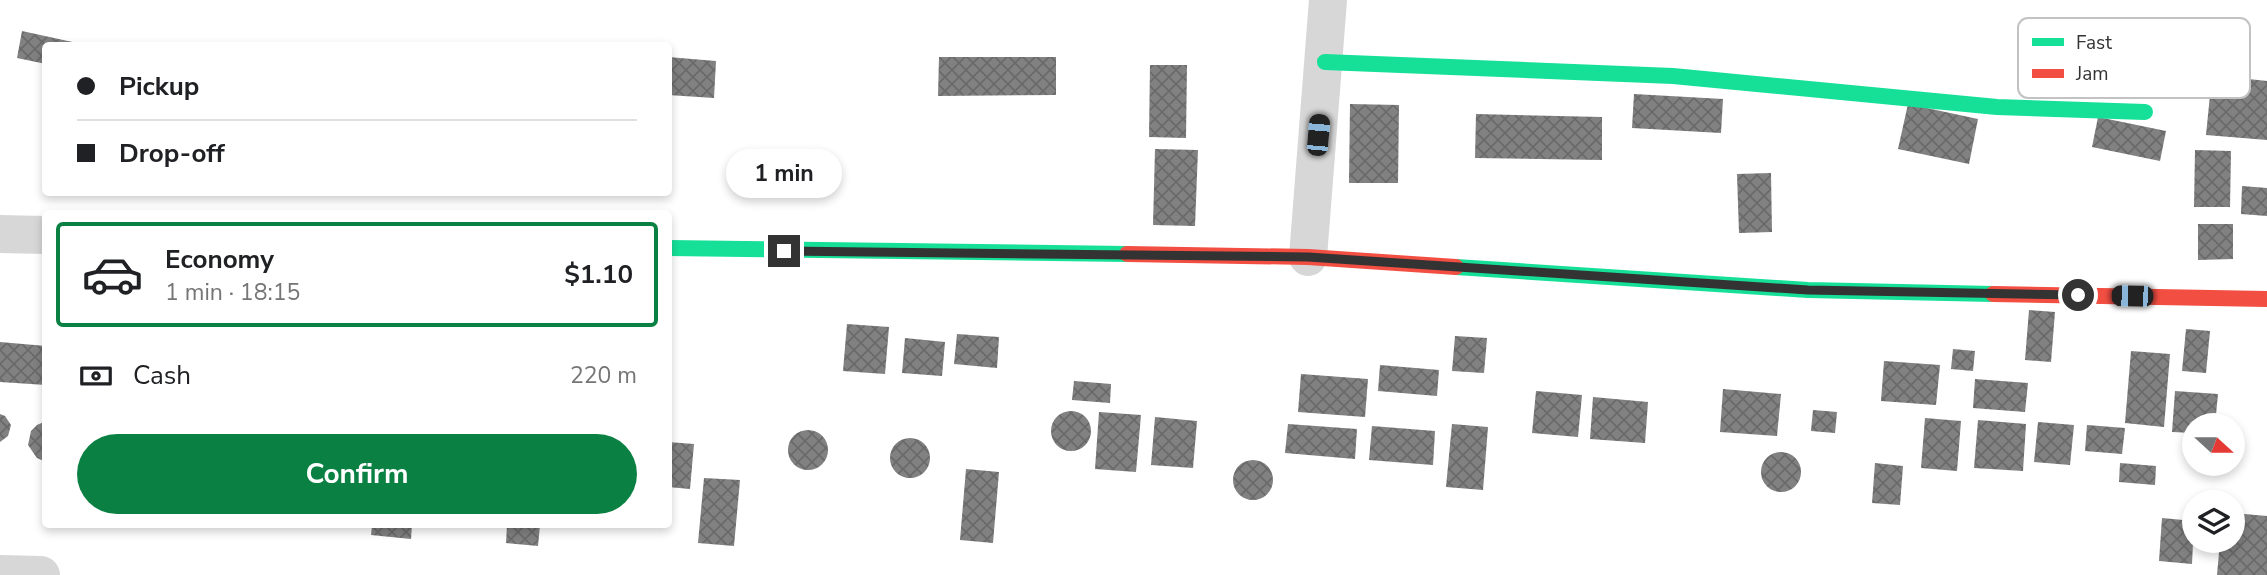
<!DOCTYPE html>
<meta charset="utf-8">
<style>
:root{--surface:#fff;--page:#f6f6f6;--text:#202124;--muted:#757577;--line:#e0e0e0;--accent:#0b8043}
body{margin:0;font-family:"Nunito Sans",sans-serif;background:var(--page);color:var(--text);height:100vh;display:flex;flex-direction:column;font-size:26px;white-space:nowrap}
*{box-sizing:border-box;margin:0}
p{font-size:23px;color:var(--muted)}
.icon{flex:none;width:38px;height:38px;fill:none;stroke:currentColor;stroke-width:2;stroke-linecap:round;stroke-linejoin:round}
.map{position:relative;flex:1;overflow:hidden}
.drawer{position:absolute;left:42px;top:210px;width:630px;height:318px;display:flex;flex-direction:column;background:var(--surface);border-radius:7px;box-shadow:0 4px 10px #0003}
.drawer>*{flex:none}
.guide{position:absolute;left:42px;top:42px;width:630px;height:154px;border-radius:7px;box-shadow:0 4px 10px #0003;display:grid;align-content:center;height:154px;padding:0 35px;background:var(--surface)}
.needle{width:46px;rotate:111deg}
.tools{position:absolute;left:2182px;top:413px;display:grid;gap:14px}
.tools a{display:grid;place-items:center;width:63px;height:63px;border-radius:50%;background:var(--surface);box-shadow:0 4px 10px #0003;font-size:35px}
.end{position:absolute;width:32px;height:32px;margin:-16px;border:9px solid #333;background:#fff;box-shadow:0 0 0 4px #fff}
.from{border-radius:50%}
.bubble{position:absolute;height:49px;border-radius:24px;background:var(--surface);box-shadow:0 4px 10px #0003;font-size:23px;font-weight:700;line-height:49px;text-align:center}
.car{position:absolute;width:21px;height:42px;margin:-21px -10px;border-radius:9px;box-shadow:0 0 5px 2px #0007;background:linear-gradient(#222 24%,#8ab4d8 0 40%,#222 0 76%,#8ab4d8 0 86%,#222 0)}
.guide b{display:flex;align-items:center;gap:24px;height:66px;font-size:26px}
.guide b+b{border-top:2px solid var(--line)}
.guide i{width:18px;height:18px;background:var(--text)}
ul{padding:12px 0 0;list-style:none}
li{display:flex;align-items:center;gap:21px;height:105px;margin:0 14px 10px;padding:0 21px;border:4px solid transparent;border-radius:7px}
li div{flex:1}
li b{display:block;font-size:26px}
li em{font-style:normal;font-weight:700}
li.selected{border-color:var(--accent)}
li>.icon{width:63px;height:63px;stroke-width:1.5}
.pay{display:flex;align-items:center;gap:18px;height:77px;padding:0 35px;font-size:26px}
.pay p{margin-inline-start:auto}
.action{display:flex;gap:14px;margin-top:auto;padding:14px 35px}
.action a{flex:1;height:80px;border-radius:42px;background:var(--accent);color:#fff;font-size:28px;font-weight:700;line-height:80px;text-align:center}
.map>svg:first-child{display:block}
.building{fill:url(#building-cross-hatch)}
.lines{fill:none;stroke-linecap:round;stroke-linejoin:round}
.street{stroke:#d7d7d7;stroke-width:38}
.fast{stroke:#16e098;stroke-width:16}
.jam{stroke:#f24e42;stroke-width:16}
.route{stroke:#333;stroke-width:9}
.key{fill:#fff;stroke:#c2c2c2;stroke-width:2}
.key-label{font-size:19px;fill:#333}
</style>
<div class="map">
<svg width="2267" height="575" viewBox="0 0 2267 575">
<defs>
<pattern id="building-cross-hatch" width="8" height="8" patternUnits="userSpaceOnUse" patternTransform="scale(1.75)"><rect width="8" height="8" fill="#818181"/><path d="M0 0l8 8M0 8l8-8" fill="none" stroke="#6a6a6a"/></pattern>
</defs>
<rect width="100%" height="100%" fill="#fff"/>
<path class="building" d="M22,31l55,12 -1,3h-30v18l-29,-6z
M668,57l48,4 -2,37 -46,-3z
M939,57h117v38l-118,1z
M1150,65h37l-1,73 -37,-1z
M2212,75l55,6v59l-61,-5z
M1634,94l89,5 -2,34 -89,-5z
M1350,104l49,1 -1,78h-49z
M1908,104l70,15 -9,45 -71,-15z
M1476,114l126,3v43l-127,-2z
M2098,117l68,14 -6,30 -68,-14z
M1155,149l43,1 -3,76 -42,-1z
M2195,150l36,1 -1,56h-36z
M1771,173l1,59 -33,1 -2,-59z
M2242,186l25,2v28l-26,-2z
M2198,224h35v35l-35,1z
M2029,310l26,2 -4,50 -26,-2z
M847,324l42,3 -4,47 -42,-3z
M2186,329l24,2 -4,42 -24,-2z
M957,334l42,3 -2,31 -43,-4z
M1455,336l32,2 -3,35 -32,-2z
M905,338l40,4 -3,34 -40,-3z
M0,342l46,4v39l-46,-3z
M1953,349l22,2 -2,20 -22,-2z
M2131,351l39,3 -6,73 -39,-4z
M1884,361l56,4 -4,40 -55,-4z
M1380,365l59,5 -2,26 -59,-5z
M1301,374l67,5 -3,38 -67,-5z
M1975,379l53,4 -3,29 -52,-4z
M1074,381l37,3 -1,19 -38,-3z
M1723,389l58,5 -4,42 -57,-4z
M1536,391l46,4 -4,42 -46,-4z
M2175,391l43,3 -3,31h-21v8l-22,-1z
M1593,397l55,5 -3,41 -55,-4z
M1813,410l24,2 -2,21 -24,-2z
M1051 431a20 20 0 1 1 40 0a20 20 0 1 1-40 0Z
M1099,412l42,3 -5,57 -41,-3z
M0,414l5,2 6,9 -3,11 -8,6z
M1155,417l42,4 -4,47 -42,-3z
M1925,418l36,3 -4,50 -36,-3z
M1978,420l48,4 -3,47 -49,-3z
M46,421v41l-9,-4 -9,-13 3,-14 6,-6z
M2038,422l36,3 -4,40 -36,-3z
M1288,424l69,5 -2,30 -70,-6z
M1452,424l36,3 -5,63 -37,-3z
M2087,425l38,3 -3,26 -37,-3z
M1372,426l63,5 -2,34 -64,-5z
M788 450a20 20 0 1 1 40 0a20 20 0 1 1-40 0Z
M890 458a20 20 0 1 1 40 0a20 20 0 1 1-40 0Z
M668,442l26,2 -4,45 -22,-2z
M1761 472a20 20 0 1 1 40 0a20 20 0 1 1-40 0Z
M1233 480a20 20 0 1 1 40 0a20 20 0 1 1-40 0Z
M1875,463l28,3 -3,39 -28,-2z
M2120,463l36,3 -1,19 -36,-3z
M966,469l33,3 -6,71 -33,-3z
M704,478l36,2 -6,66 -36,-3z
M2233,513l34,3v59h-50l3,-34h13z
M2162,518l32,3 -2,43 -33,-3z
M372,525h40l-1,14 -40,-4z
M507,525h33l-2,21 -32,-3z"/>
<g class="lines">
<path class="street" d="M0,234l46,1
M1308,257l20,-257
M0,574l41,1"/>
<path class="fast" d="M1325,62l348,14 324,31 148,5
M668,248l459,6
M1456,267l352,23 185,4"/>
<path class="jam" d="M1127,254l181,3 148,10
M1993,294l274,5"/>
</g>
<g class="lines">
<path class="route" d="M784,251l524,6 500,33 270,5"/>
</g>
<rect x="2018" y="18" width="232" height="80" rx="10" class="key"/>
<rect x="2032" y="38" width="32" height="8" fill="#16e098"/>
<rect x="2032" y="69" width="32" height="9" fill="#f24e42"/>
<g class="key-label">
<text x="2076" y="49">Fast</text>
<text x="2076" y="80">Jam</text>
</g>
</svg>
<div class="tools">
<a><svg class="needle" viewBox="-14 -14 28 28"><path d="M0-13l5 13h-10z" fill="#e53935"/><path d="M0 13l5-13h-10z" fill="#757577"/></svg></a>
<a><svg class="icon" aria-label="layers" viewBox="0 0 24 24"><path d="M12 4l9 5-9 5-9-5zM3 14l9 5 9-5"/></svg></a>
</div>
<i class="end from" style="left:2078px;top:295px"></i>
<i class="end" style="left:784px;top:251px"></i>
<div class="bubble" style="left:726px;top:149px;width:116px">1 min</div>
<i class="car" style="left:1318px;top:135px;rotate:5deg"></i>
<i class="car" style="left:2132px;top:296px;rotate:271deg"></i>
<div class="guide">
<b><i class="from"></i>Pickup</b>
<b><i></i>Drop-off</b>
</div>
<section class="drawer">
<ul>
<li class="selected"><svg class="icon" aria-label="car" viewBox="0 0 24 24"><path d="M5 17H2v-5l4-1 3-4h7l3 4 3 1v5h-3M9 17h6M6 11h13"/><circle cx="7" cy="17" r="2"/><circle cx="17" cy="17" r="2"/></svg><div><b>Economy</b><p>1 min · 18:15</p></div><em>$1.10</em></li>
</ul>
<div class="pay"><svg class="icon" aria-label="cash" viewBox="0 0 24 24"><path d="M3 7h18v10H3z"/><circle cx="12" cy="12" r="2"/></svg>Cash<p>220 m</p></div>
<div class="action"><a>Confirm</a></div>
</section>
</div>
